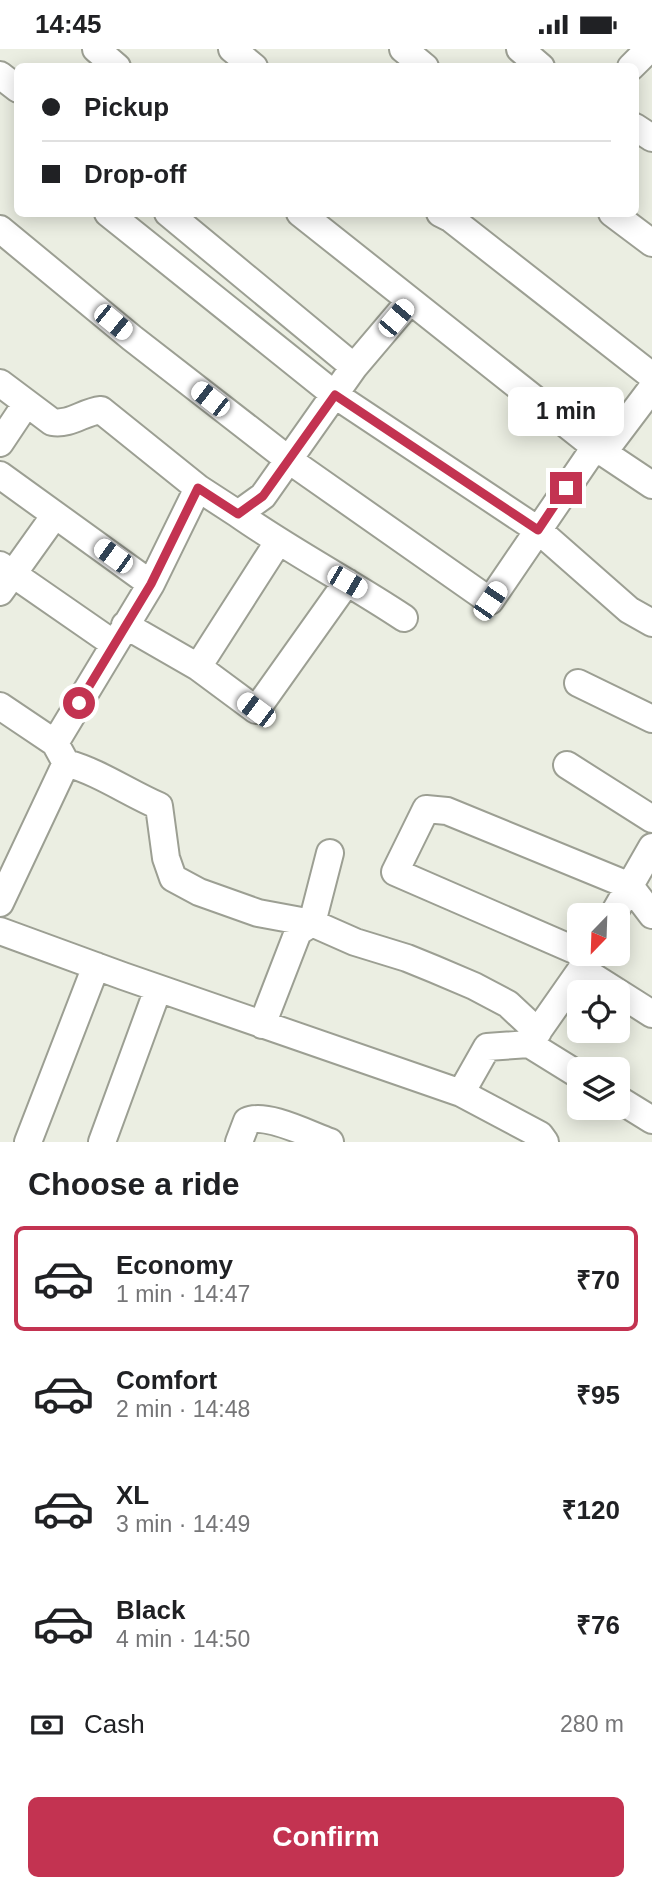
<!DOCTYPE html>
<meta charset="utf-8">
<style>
:root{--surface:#fff;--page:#f2f2f2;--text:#202124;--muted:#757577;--line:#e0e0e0;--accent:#c33351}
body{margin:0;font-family:Arial,sans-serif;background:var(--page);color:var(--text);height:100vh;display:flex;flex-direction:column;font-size:26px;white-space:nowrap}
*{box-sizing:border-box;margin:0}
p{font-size:23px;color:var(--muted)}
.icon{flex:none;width:38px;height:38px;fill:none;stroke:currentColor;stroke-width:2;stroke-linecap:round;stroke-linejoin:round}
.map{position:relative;height:1093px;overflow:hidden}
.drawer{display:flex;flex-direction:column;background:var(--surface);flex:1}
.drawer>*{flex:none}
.hud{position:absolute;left:14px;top:14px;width:625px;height:154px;border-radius:10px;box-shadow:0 4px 18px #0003;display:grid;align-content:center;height:154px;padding:0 28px;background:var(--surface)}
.needle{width:46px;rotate:203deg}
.buttons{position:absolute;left:567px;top:854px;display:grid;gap:14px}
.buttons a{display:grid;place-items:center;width:63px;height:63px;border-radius:10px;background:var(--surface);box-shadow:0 4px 18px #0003;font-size:35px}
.end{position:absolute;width:32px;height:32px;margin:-16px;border:9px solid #c33351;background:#fff;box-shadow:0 0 0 4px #fff}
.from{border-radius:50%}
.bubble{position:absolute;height:49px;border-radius:10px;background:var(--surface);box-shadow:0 4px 18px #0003;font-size:23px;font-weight:700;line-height:49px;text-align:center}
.car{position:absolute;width:21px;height:42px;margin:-21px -10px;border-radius:9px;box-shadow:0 0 5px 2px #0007;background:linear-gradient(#fff 24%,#345 0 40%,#fff 0 76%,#345 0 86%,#fff 0)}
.hud b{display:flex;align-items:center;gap:24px;height:66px;font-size:26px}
.hud b+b{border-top:2px solid var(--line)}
.hud i{width:18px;height:18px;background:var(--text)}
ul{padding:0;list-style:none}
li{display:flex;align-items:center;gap:21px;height:105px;margin:0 14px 10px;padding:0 14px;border:4px solid transparent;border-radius:10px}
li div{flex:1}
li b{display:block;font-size:26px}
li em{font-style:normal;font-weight:700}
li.current{border-color:var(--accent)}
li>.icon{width:63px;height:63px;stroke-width:1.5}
h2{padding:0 28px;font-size:32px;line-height:84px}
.pay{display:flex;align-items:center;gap:18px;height:77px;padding:0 28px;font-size:26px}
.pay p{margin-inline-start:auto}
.action{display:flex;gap:14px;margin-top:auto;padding:14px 28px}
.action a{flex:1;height:80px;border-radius:10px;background:var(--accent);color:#fff;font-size:28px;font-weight:700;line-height:80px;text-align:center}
.status{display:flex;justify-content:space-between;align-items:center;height:49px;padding:0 35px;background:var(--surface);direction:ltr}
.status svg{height:19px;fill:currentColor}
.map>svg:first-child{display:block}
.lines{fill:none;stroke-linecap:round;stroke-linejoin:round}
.minor-casing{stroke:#9c9f93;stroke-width:30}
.minor{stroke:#fff;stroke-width:26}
.route{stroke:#c33351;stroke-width:9}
</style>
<div class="status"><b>14:45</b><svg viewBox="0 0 49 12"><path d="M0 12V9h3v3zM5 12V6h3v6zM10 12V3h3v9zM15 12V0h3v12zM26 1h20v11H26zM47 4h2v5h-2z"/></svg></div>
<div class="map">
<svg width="652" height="1093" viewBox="0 0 652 1093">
<rect width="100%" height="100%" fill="#ebeee2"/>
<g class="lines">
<defs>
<path id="minor" d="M96,0l21,18
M232,0l22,18
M403,0l22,18
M520,0l21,18
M631,18l18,-18
M0,26l18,14
M635,78l17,11
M108,164l227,182 203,135 91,80 23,13
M168,164l186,154
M300,164l295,234 57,38
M440,164l10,5 202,158
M612,164l40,30
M0,180l132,109 157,122 201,141 105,-154
M0,334l52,39c19,3 31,-10 49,-12l97,78 40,26 25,-18 91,-129 56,-66
M0,394l26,-39
M603,404l49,-65
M0,426l151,109
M238,465c54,38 112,68 166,104
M0,516l114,79
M0,543l55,-77
M125,576l73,42 80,-125
M198,618l58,43 91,-128
M578,634l74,36
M0,657l55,37 11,20 -66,140
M55,694l96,-159 47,-96
M66,714c33,9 61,29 93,43l7,52 7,20 26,14 59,21 54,10 43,19 52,16 27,11 40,17 34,18 30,28
M567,716l85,54
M613,866l39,-68
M0,882l123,45 338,117 79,42 5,7
M579,903l-184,-80 31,-63 21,2 183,75 22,29
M581,920l71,45
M262,976l36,-93 14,-9 18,-70
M529,995l50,31
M461,1044l26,-46 42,-3 63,-90
M618,1050l34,21
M28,1093l68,-176
M102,1093l56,-153
M239,1093l8,-21c19,-9 63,14 83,21"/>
</defs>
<use href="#minor" class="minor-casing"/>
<use href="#minor" class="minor"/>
</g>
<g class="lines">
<path class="route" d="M79,654l72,-119 47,-96 40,26 25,-18 72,-101 203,135 28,-42"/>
</g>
</svg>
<div class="buttons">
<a><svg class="needle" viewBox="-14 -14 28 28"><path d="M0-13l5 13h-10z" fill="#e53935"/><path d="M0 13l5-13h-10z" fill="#757577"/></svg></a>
<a><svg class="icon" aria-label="locate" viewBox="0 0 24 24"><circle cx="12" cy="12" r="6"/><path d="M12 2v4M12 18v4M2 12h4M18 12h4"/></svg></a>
<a><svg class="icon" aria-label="layers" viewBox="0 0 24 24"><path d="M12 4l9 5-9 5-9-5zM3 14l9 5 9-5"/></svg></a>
</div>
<i class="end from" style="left:79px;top:654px"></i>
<i class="end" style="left:566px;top:439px"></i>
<div class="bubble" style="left:508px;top:338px;width:116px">1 min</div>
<i class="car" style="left:396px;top:269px;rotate:40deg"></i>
<i class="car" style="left:113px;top:273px;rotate:129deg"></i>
<i class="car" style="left:210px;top:350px;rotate:308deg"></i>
<i class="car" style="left:113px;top:507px;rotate:306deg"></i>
<i class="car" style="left:347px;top:533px;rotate:120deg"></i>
<i class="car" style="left:490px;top:552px;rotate:34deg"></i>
<i class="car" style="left:256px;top:661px;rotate:307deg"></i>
<div class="hud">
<b><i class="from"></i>Pickup</b>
<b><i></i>Drop-off</b>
</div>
</div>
<section class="drawer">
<h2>Choose a ride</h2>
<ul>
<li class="current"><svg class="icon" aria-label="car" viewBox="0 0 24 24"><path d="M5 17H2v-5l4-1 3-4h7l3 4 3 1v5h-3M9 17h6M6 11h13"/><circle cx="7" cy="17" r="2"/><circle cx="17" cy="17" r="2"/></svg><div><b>Economy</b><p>1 min · 14:47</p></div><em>₹70</em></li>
<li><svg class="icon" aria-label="car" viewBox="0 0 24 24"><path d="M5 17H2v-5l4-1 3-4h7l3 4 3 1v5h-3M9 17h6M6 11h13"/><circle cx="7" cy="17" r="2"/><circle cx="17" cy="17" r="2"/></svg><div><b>Comfort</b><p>2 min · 14:48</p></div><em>₹95</em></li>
<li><svg class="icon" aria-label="car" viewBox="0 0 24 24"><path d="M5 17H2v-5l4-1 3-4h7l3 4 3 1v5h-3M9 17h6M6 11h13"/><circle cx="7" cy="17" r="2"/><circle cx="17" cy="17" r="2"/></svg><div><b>XL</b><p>3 min · 14:49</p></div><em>₹120</em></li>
<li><svg class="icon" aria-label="car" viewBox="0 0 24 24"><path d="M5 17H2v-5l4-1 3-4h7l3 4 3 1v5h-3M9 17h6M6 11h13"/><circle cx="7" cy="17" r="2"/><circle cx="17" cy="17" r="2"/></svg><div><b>Black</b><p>4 min · 14:50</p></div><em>₹76</em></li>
</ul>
<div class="pay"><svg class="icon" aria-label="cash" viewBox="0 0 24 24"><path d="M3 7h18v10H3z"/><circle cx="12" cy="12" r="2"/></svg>Cash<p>280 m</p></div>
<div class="action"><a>Confirm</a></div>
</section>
